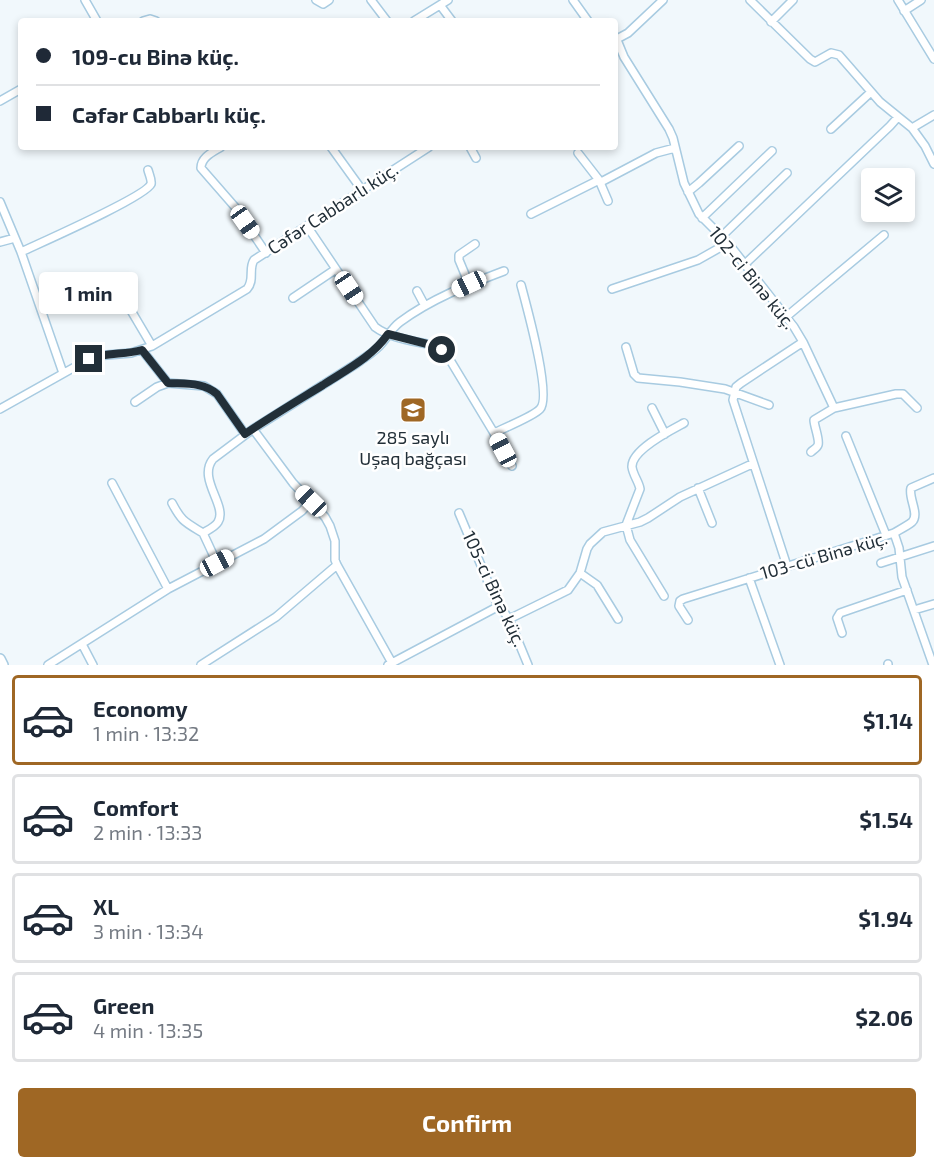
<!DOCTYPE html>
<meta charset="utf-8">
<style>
:root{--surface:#fff;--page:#f2f2f3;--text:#1f2937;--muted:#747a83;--line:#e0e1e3;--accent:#9f6724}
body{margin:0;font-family:"Exo 2",sans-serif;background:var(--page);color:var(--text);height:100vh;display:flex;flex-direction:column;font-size:22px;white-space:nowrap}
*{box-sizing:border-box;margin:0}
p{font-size:20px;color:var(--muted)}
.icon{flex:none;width:33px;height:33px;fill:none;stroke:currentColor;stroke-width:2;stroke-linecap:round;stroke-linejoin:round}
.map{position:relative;height:665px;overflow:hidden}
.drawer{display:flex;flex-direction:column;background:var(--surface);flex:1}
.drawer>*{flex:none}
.hud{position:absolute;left:18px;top:18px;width:600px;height:132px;border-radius:6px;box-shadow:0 3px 9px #0003;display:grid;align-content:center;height:132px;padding:0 18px;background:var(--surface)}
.controls{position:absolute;left:861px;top:168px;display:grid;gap:12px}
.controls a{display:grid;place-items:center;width:54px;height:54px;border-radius:6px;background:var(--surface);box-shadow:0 3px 9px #0003;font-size:30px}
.end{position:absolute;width:27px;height:27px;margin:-14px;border:8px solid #222f38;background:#fff;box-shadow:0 0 0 3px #fff}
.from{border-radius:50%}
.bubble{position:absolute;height:42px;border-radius:6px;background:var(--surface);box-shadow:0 3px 9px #0003;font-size:20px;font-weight:700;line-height:42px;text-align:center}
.car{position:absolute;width:18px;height:36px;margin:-18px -9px;border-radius:8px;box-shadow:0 0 4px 2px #0007;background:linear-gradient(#fff 24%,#345 0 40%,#fff 0 76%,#345 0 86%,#fff 0)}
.hud b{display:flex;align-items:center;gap:21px;height:57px;font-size:22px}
.hud b+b{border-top:2px solid var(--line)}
.hud i{width:15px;height:15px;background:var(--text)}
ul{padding:10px 0 0;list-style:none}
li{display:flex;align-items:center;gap:18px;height:90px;margin:0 12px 9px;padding:0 6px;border:3px solid var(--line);border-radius:6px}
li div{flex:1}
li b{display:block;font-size:22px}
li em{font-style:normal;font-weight:700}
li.current{border-color:var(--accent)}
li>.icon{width:54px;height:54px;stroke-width:1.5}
.button{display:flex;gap:12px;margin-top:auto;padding:12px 18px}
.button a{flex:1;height:69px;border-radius:6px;background:var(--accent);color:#fff;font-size:24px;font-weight:700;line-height:69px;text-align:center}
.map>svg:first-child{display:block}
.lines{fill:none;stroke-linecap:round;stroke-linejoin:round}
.minor-casing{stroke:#a8cbe1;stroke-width:10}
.tertiary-casing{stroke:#a8cbe1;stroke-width:12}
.minor{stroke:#fff;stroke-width:7}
.tertiary{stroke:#fff;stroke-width:9}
.route{stroke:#222f38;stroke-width:8}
.labels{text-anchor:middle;stroke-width:5;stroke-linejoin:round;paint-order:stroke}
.street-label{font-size:18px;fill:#222f38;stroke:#fff}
.poi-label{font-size:18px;fill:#222f38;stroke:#fff}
</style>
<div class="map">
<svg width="934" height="665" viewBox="0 0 934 665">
<rect width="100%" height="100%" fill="#f1f8fc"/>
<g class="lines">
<defs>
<path id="minor" d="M85,0l12,21
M316,0l7,4 6,-4
M371,0l16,21
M573,0l15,21
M750,0l60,59 5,3 16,-9 8,2 41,47 32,26 13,18 9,18
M898,0l36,59
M440,5l12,16
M904,11l17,-11
M143,21l7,-2 6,2
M414,21l34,-21
M771,22l22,-22
M615,40l13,-7 35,-33
M617,40l7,17 45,72 4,9 11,45 15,31 29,29 66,84 9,15 -62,41 -5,4 -3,13 54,166
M0,101l21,-12
M912,128l22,-13
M831,129l40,-37
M221,147c-8,5 -20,10 -20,21l34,39 31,46
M331,147l31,43
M470,147l6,11
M578,153l21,27 9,21
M688,192l11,-9 40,-37
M0,202l21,50 42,121
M531,214l68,-34 2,2 55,-29 19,-5
M702,218l70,-67
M307,226l68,101c16,12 41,14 60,19l7,4 5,5 47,78 18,33
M721,237l66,-64
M0,242l15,-4
M21,252c19,-9 124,-55 130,-68 1,-4 -2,-10 -3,-14
M745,264l145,-138 8,-9
M469,284l-10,-24v-5l16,-11
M612,289l86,-29 30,-17
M417,291l8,15
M123,297l29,49
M293,298l43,-29
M786,317l98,-82
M803,342l31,66
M626,347l8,27 4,4 42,4 45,7 44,16
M142,350l26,33
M135,402l22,-15 11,-4 36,3 13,8 28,40
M652,408l13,26
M0,409l89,-50 6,-3 36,-3 21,-7 95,-57c8,-9 1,-20 7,-29l175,-113
M253,429l40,54 32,34 5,9 5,15v19l2,5 55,98
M494,433c10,-5 40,-17 46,-24 12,-12 -14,-105 -19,-124
M846,436l40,99
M811,452c2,-2 6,-4 7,-7 2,-5 -4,-19 -4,-25l20,-12 62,-14h7l14,14
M112,483l56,106
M698,488l14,35
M172,503c10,19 13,19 31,30
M459,513l37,88 13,18 19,46
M894,533c5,-3 13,-7 18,-11 8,-8 -4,-24 -1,-34l23,-10
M217,563l-14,-30c5,-3 12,-6 15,-11 10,-16 -21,-43 -5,-63l40,-30 103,-65c9,-7 19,-12 26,-21 6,-7 10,-15 18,-21 31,-23 67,-37 104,-51
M881,563l53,-17
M580,573l17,12 21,34
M749,578l31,87
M664,596l-34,-56 -4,-15 14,-36c-1,-7 -7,-14 -8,-22 -1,-17 39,-37 52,-44
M914,610l20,-6
M509,619l59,-29 12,-17 7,-24 3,-5 13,-12 37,-10 8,-4 32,-21 72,-33
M688,620l-9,-14 1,-5 3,-2 211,-66 5,15 3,29 31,88
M842,633l-5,-15 3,-5 67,-23
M82,644l11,21
M888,664v1
M48,665l120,-76 96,-50 38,-28 9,-10
M201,665l75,-48 61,-52
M388,665l111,-59"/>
<path id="tertiary" d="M0,659l3,6"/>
</defs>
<use href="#minor" class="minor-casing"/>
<use href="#tertiary" class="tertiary-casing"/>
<use href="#minor" class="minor"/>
<use href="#tertiary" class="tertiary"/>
</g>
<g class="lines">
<path class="route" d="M89,359c16,-7 36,-4 53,-9l26,33c18,1 35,-1 49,11l28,40c25,-17 52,-33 78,-49 23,-15 49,-28 65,-51l47,12 7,4"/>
</g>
<defs>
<symbol id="school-square" viewBox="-11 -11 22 22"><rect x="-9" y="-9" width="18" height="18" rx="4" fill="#9f6724" stroke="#fff"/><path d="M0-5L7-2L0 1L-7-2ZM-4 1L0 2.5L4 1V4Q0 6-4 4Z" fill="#fff"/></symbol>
</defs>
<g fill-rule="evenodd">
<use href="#school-square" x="398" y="395" width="30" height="30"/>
</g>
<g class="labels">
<g class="street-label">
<text transform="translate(333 209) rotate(-33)" y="6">Cəfər Cabbarlı küç.</text>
<text transform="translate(752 278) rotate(51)" y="6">102-ci Binə küç.</text>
<text transform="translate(824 556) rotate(-16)" y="6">103-cü Binə küç.</text>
<text transform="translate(494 589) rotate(65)" y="6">105-ci Binə küç.</text>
</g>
<g class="poi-label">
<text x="413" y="444">285 saylı<tspan x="413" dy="21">Uşaq bağçası</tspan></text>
</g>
</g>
</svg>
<div class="controls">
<a><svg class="icon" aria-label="layers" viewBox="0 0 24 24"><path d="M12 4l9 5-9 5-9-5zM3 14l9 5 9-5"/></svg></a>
</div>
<i class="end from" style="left:442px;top:350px"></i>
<i class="end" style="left:89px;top:359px"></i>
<div class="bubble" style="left:39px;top:272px;width:99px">1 min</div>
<i class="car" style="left:245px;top:222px;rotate:145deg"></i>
<i class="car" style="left:469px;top:284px;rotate:245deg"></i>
<i class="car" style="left:349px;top:288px;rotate:146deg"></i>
<i class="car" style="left:503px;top:450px;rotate:332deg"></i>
<i class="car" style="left:311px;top:501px;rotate:314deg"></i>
<i class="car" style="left:217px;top:563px;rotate:62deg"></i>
<div class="hud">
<b><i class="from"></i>109-cu Binə küç.</b>
<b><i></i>Cəfər Cabbarlı küç.</b>
</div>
</div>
<section class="drawer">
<ul>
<li class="current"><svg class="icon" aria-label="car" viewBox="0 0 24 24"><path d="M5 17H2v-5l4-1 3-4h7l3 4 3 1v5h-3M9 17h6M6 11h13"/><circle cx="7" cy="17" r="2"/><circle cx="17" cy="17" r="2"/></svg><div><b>Economy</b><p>1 min · 13:32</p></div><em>$1.14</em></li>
<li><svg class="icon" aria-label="car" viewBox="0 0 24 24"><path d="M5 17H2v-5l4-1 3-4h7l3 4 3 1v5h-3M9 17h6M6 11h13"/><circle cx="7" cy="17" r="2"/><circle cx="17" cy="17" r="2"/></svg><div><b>Comfort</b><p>2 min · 13:33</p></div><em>$1.54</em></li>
<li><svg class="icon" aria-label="car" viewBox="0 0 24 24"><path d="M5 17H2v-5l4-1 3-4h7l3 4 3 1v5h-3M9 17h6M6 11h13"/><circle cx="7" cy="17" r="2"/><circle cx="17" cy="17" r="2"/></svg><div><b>XL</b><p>3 min · 13:34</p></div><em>$1.94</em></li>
<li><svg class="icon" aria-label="car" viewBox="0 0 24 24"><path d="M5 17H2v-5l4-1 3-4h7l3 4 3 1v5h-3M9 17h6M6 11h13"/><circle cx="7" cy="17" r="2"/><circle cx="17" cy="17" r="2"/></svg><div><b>Green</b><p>4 min · 13:35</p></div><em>$2.06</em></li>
</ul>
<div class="button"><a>Confirm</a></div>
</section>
